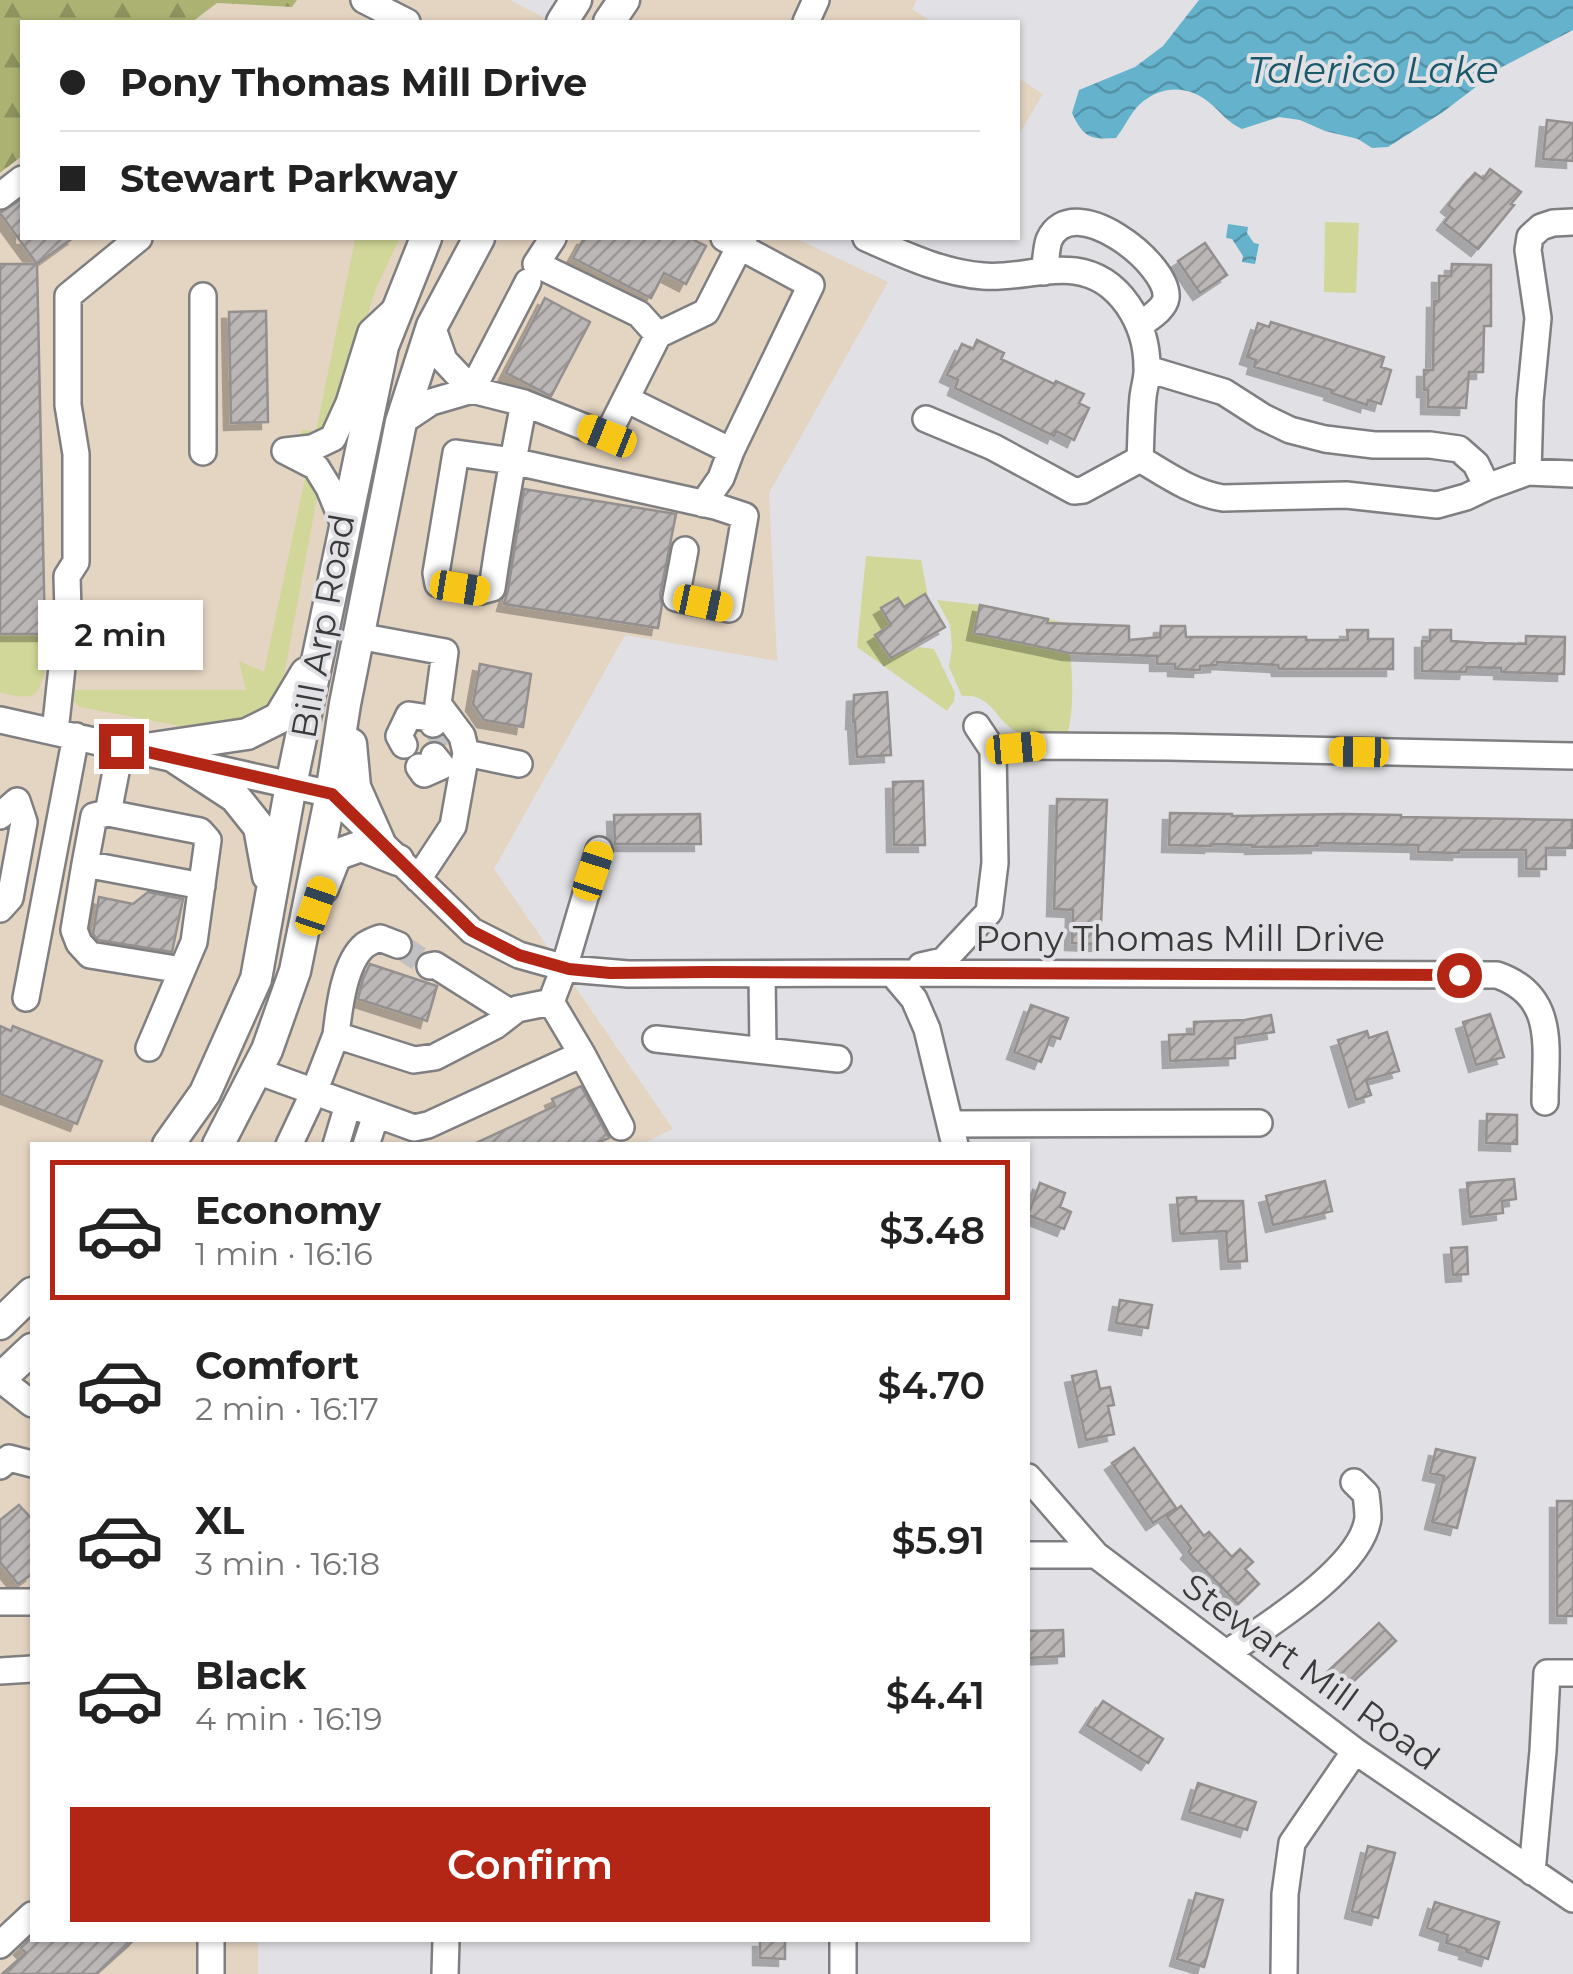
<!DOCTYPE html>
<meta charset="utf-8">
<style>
:root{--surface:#fff;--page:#f6f6f6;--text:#222;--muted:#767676;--line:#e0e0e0;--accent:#b32515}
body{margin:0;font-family:Montserrat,sans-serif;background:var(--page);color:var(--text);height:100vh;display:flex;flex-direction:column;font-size:38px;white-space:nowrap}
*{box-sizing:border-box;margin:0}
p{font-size:32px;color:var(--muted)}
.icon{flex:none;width:55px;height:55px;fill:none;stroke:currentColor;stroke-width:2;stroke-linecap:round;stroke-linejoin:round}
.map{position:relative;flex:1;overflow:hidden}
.sheet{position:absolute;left:30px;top:1142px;width:1000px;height:800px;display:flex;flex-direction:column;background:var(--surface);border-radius:0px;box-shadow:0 2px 8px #0004}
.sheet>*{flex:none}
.banner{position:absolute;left:20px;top:20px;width:1000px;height:220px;border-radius:0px;box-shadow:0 2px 8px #0004;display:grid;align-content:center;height:220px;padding:0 40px;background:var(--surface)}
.end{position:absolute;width:45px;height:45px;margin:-22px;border:12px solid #b32515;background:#fff;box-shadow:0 0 0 5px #fff}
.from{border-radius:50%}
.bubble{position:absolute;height:70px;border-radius:0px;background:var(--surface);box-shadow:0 2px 8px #0004;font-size:32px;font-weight:600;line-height:70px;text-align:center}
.car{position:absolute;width:30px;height:60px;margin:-30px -15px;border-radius:12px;box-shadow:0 0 8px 2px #0007;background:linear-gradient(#f5c518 24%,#345 0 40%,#f5c518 0 76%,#345 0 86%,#f5c518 0)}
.banner b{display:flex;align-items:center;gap:35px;height:95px;font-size:38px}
.banner b+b{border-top:2px solid var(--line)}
.banner i{width:25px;height:25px;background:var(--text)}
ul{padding:18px 0 0;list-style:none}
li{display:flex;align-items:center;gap:30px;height:140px;margin:0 20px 15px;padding:0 20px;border:5px solid transparent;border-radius:0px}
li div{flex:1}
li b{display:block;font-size:38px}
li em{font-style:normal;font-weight:600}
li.current{border-color:var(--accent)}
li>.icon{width:90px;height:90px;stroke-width:1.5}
.button{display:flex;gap:20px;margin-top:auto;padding:20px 40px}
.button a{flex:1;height:115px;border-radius:0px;background:var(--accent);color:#fff;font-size:40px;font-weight:600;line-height:115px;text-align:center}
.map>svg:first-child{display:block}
.commercial{fill:#e4d4c2}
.grass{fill:#d1d798}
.forest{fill:url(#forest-firs)}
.water{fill:url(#water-waves)}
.building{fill:url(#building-hatch);stroke:#94908f;stroke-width:2.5;filter:url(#shadow)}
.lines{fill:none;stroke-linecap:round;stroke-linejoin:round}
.minor-tunnel{stroke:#c0bfc2;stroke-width:25;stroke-dasharray:25 12;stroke-linecap:butt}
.minor-casing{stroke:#7f7f82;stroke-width:30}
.major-casing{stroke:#7f7f82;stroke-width:35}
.minor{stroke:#fff;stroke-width:25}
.major{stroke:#fff;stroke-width:30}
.route{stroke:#b32515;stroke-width:12}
.labels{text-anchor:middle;stroke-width:8;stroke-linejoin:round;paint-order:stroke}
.street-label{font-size:35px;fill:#3a3a3b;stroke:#e1e0e4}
.water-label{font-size:38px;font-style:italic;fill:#18586a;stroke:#e1e0e4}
</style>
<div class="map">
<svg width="1573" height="1974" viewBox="0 0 1573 1974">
<defs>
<pattern id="forest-firs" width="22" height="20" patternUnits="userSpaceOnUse" patternTransform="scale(2.5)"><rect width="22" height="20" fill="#acb272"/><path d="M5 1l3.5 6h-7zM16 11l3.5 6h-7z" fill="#8d925f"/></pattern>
<pattern id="water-waves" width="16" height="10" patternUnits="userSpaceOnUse" patternTransform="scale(2.5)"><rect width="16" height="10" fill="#64b2cc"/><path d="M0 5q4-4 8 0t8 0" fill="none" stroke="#5392a7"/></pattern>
<pattern id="building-hatch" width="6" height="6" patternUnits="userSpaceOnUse" patternTransform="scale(2.5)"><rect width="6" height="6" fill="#bbb7b6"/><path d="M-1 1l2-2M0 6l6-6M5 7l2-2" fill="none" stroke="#999695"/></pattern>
<filter id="shadow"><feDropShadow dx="-7" dy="7" stdDeviation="0" flood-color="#0004"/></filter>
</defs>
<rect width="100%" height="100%" fill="#e1e0e4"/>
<path class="commercial" d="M297,0h213l42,22h-360l25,-19 75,4z
M576,0h341l-5,9 20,13h-370z
M1018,78l25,16 -25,42z
M22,156v82h773l93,44 -119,211 8,168 -152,-26 -131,234 179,260 -33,16h-608v795h226v34h-258v-1800z"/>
<path class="grass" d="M1325,222l34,1 -3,70 -32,-1z
M353,238h47l-24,50 -43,138 -23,14 -10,-4 2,-6 14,1 39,-191z
M297,465l10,3 11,24 -37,200 -15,21 -54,19 -132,-25 -11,-10 -1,-20 7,-1v14h171l-7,-29 25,11 42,-198 -13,-5z
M866,556l55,4 8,42 -25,5 -7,-9 -16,10 10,17 -16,10 16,23 14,-8 3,2 11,-5 15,2 21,44 -1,8 -7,10 -90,-64z
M937,600l43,5 -5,28 65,14 8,-28 19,4 -1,29 4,1c3,27 4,57 -3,84 -14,-1 -35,3 -48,-4 -23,-10 -27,-41 -57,-37l-13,-29 3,-20 -2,-22z
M0,634h53c-3,13 -9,56 -20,61 -10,4 -24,-1 -33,-2z"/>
<path class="forest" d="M0,0h297l-5,7 -75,-4 -25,19h-170v134l-22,17z"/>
<path class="water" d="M1199,0h374v30l-71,37 -59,45 -55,35 -16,1 -14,-9 -33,-8 -25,-11 -21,-3 -37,12c-16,-8 -18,-14 -31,-25 -21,-19 -50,-20 -72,1 -9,9 -15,23 -23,33 -26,2 -33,-1 -44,-25l7,-23 56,-23 28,-21z
M1228,224l20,3 -1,6 7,10 5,1 -4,20 -13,-2 1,-6 -11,-17 -6,-1z"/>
<path class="building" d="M1547,120l26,3v38l-30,-2z
M1490,169l31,23 -10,12 3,1 -36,44 -34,-26 10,-13 -6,-5 13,-16 14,-16 8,6z
M22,199v39h51l-36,26 -37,-51z
M584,238h106l16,8 -20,38 -22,-11 -13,25 -78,-40z
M1205,243l22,32 -27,18 -22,-32z
M0,264h37l8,370h-45z
M1452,264l39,1v61h-7l-1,46h-14l-3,36 -38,-1v-17h-4v-20h9l1,-69h5v-25h12z
M545,298l45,24 -39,74 -45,-23z
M266,311l2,111 -37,1 -2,-111z
M1271,322l113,35 -3,10 10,3 -10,34 -13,-4 -1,5 -36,-12 1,-3 -78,-23 2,-7 -9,-3 11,-34 11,4z
M977,340l27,13 -3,6 53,25 2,-3 28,13 -5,9 10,5 -15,32 -18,-9 -2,5 -99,-48 3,-8 -11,-5 15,-31 11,5z
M524,489l152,25 -16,81 2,10 -4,23 -154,-24 4,-14z
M925,594l20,33 -54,31 -16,-23 16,-10 -10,-17 17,-10 6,9z
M980,605l68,14 -1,4 82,3v14l31,-3 1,-11h24l1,11h120v3h42l-1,-10h21v9h25v30h-114l-1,-4 -61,-3v3l-17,1v4l-25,-1v-5h-18v-8l-88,-3 -95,-20z
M1430,630h21v11l33,2 42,1v-8l39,1 -1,37 -63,-2v-4l-34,-1 -1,5 -44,-1v-30h8z
M480,664l51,10 -8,53 -39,-7 -11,-16z
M887,692l4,63 -34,2 -2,-35h-2l1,-27z
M923,781l2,64h-31l-1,-63z
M1057,799l50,1 -7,144 -28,-1 1,-33 -19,-1z
M1170,813l62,1v2l112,-2 57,1v2l171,3v28h-26v21h-20v-19h-67v3l-41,-1v-7l-100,-2v3l-66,1v-2l-41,-1v2l-42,-1z
M700,814l1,30h-86l-1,-29z
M148,892l35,7 -11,53 -74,-12 -5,-6 6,-37 34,7z
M370,964l67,22 -10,35 -69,-22 5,-20z
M1031,1005l37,13 -8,21 -9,-3 -10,26 -27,-10z
M1490,1014l14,43 -28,8 -13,-43z
M1271,1015l3,17 -39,6v20l-65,3 -1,-26 25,-1v-12l51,-2z
M0,1026l11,5 2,-5 89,35 -25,63 -77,-30z
M1367,1031l2,7 18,-6 12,39 -33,9 5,15 -15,5 -18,-60z
M581,1086l28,52 -16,7h-121l83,-39 -3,-7z
M1487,1114l30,1v29l-31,-1z
M1514,1179l2,20 -14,2 1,12 -33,4 -3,-34z
M1325,1181l7,30 -59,14 -7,-29z
M1040,1183l25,10 -5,14 11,5 -7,17 -36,-14z
M1196,1197v4h47l4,60 -19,1 -2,-31 -46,3 -3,-36z
M1467,1247l1,27 -15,1 -2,-27z
M1120,1300l32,5 -4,23 -32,-5z
M1096,1371l4,18 10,-2 4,18 -6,1 6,28 -28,6 -14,-64z
M1134,1448l42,60 -23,15 -41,-60z
M1436,1449l39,9 -18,70 -25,-6 12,-46 -14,-3z
M1557,1501h16v115h-16z
M19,1505l13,14v55l-14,10 -18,-22v-42z
M1181,1506l23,30 5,-4 23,25 8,-8 13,13 -8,7 14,15 -21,20 -50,-52 3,-4 -24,-31z
M1379,1623l17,18 -55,52 -17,-18z
M1063,1630l1,26 -36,2v-27z
M1103,1701l60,38 -15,24 -61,-38z
M1198,1783l58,19 -9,28 -58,-18z
M1368,1846l27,7 -17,65 -26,-7z
M1196,1893l27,7 -19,67 -27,-8z
M1435,1902l64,20 -11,37 -22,-7 1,-3 -21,-6 2,-8 -21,-7z
M29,1940h105l-38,34h-94l24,-21 -5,-5z
M760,1940h25v19l-25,-1z"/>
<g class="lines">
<path class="minor-tunnel" d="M433,724l14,23
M398,945l32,21"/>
<defs>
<path id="minor" d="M364,0l43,22
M806,22l10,-22
M0,196l22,-17
M866,238c37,16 76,35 117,38 30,3 61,-9 92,-5 45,6 72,53 72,96 1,10 -3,20 -4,30 -2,21 -2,42 -3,62
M1044,272c2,-10 2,-23 5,-32 23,-52 121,24 117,58 -2,12 -19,21 -27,28
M203,296v156
M432,326l12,34 28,30
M658,335l48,-23 38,-74
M1148,369l76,23 39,25 27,13 35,9 49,6h56l29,4 17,15 11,23 41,-15 2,-71 8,-83 -10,-68 2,-13 11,-10 12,-4 20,-1
M472,390l56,-108
M626,399l105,52 80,-166 -87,-47
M524,403c-12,61 -23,123 -32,185l-11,3 -43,-7 -2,-11 20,-120 56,8 203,45 30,10 -16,93 -53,-11 9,-48
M926,419l67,28 81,44 9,-1 57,-31
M401,422l30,-20 41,-12 52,13 83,33 51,-101 -19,-21 -103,-50 17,-26
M1140,459c27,16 52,34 83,39l123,-3 91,10 29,-8 21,-10
M1528,472l45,2
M703,504l18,-26 10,-27
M345,527l-16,-39 -13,-21 -31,-16 27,-3 21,-10 16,-35 22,-71 27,-25
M358,636l87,16 -7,52 24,32 4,17 -13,73 -35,53
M0,720l331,74 141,137 47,24 50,14 59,5 264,-1 22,26 13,30 28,116
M55,732l13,-120 -1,-36 9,-14v-108l-8,-49v-109l71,-58
M404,745l-5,-9 10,-21 20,3 4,6
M121,746l-13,67 92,18 8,9 -14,102 -45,106
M993,750l47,-4 129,1 404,9
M466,753l53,11
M419,767l5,7 18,-8 -8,-10
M108,813l-14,3 -9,48 117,22
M0,816l17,-15 7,21 -14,76 -10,11
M85,864l-11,66 5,13 11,12 92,15
M430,966l5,-1 76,48
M921,966l22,-5 46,-49 6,-49 -2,-113 -16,-24
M892,973l605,2c61,21 48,75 48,127
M762,974l1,76
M26,998l50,-262
M336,1035c3,-26 8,-73 29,-90 3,-2 12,-6 15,-7l18,7
M656,1039l182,20
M582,1054l39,73
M257,1071l157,57 14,-3 154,-71 -31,-52 13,-34 35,-118
M951,1124l308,-1
M289,1145l25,-53 22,-57 78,25 21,-3 60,-31 22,-17 34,-7
M336,1145l12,-40
M366,1145l10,-30
M0,1379l32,25
M0,1466l9,-8 23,6
M1028,1477l68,78 259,196 218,148
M1028,1555h68
M0,1602h32
M1227,1653c39,-27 135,-85 141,-135 0,-7 -1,-16 -2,-24l-12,-12
M0,1671l32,-2
M1532,1872l11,-121 4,-78h26
M0,1945l32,-30
M211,1974v-34
M445,1974l1,-34
M843,1974v-34
M1284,1974l1,-80 7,-51 63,-92"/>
<path id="major" d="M562,22l14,-22
M609,22l15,-22
M351,744l4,43 24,54
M139,750l108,-16 32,-16 27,-45
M177,759l58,38 24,30 9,49
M323,888l13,-33 25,-9 37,14
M168,1145l37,-52 51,-114 35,-194 92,-439 43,-108
M218,1145l49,-95 28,-79 36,-177 14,-90 56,-282 31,-96 47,-88
M0,1324l32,-31
M0,1379l32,-30"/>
</defs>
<use href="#minor" class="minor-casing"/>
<use href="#major" class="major-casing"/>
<use href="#minor" class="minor"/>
<use href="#major" class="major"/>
</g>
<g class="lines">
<path class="route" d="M121,746l211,48 140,137 47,24 50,14 41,4 99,-1 750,3"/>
</g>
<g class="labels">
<g class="street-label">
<text transform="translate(323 626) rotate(-80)" y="12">Bill Arp Road</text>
<text x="1180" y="951">Pony Thomas Mill Drive</text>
<text transform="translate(1311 1672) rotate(36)" y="12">Stewart Mill Road</text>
</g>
<g class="water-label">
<text x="1373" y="83">Talerico Lake</text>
</g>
</g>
</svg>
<i class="end from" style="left:1459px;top:975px"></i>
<i class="end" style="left:121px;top:746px"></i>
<div class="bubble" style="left:38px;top:600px;width:165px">2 min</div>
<i class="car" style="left:607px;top:436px;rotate:292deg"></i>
<i class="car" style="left:460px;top:588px;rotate:99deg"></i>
<i class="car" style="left:703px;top:603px;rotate:102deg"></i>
<i class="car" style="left:1016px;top:748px;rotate:85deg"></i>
<i class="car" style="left:1359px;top:752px;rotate:271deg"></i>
<i class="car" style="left:593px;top:871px;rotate:18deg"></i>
<i class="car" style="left:316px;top:906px;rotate:19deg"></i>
<div class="banner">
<b><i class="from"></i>Pony Thomas Mill Drive</b>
<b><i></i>Stewart Parkway</b>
</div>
<section class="sheet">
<ul>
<li class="current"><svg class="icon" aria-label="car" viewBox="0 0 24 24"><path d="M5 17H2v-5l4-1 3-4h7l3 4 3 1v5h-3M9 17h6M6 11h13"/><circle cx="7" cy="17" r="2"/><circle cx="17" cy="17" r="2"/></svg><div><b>Economy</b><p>1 min · 16:16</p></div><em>$3.48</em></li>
<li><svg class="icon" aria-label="car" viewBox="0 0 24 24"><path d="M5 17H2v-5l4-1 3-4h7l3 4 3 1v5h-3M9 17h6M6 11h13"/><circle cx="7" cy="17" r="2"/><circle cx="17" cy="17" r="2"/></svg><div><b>Comfort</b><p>2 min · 16:17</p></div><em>$4.70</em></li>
<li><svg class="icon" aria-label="car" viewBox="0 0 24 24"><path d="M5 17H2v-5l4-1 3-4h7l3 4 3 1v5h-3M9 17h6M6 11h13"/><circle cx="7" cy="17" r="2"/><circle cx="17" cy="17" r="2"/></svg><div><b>XL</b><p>3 min · 16:18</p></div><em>$5.91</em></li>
<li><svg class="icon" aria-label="car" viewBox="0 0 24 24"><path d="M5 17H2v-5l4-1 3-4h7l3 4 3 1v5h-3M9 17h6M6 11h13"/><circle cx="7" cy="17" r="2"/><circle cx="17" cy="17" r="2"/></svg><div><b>Black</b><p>4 min · 16:19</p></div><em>$4.41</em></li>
</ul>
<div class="button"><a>Confirm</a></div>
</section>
</div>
